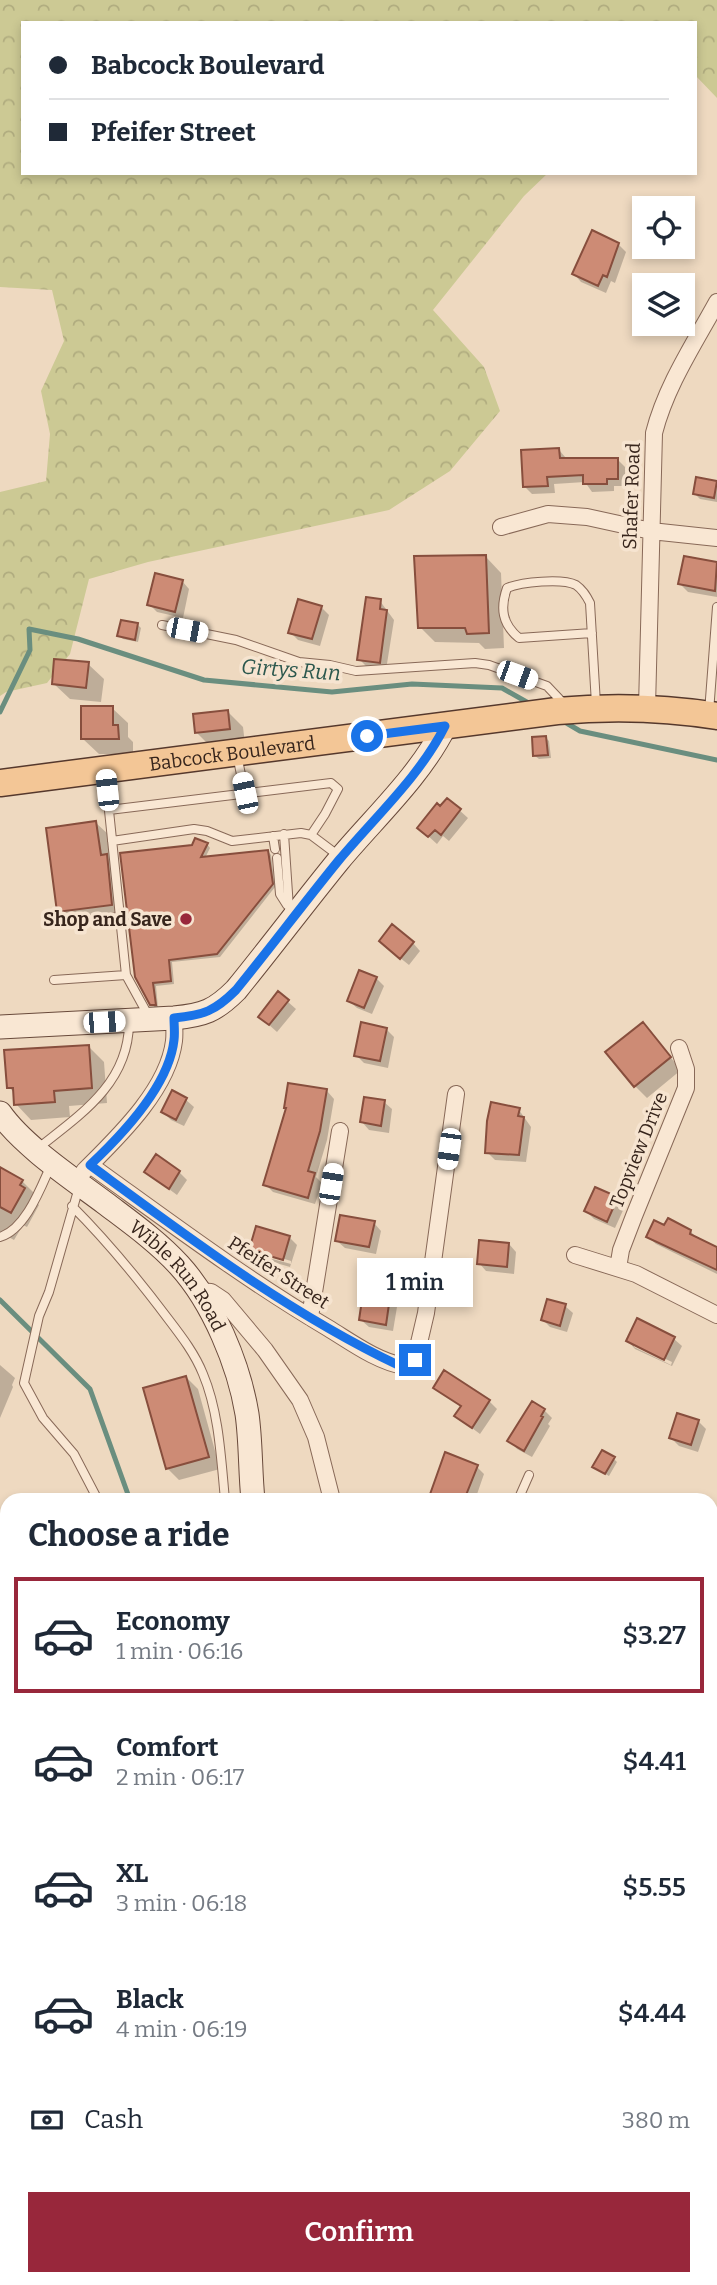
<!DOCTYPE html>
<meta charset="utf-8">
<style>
:root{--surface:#fff;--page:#f6f6f7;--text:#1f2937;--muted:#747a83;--line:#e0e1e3;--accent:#98273b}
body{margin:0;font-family:Bitter,serif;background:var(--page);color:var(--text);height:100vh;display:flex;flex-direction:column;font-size:26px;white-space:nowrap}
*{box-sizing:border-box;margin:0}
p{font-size:23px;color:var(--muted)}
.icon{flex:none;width:38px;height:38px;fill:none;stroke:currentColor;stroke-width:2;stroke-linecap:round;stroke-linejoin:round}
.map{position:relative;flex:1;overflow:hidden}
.panel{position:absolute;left:0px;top:1493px;width:718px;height:793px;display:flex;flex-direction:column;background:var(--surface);border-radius:21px 21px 0 0;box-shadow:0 4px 10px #0003}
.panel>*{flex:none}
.banner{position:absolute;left:21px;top:21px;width:676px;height:154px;border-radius:0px;box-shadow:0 4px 10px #0003;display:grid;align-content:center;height:154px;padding:0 28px;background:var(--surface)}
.tools{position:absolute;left:632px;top:196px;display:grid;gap:14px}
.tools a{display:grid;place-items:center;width:63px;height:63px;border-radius:0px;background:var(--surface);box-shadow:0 4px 10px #0003;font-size:35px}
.end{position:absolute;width:32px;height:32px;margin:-16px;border:9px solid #1a73e8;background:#fff;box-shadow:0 0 0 4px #fff}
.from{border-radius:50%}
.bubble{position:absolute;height:49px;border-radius:0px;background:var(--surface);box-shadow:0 4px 10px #0003;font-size:23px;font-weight:600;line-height:49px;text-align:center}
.car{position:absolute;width:21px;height:42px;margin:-21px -10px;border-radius:9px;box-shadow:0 0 5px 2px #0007;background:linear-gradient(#fff 24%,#345 0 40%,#fff 0 76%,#345 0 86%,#fff 0)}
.banner b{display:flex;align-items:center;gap:24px;height:66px;font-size:26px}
.banner b+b{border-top:2px solid var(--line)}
.banner i{width:18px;height:18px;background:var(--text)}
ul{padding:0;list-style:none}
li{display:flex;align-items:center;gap:21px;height:116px;margin:0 14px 10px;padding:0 14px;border:4px solid transparent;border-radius:0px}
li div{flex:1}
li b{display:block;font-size:26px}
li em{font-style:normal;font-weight:600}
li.selected{border-color:var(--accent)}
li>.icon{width:63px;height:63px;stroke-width:1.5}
h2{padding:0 28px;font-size:32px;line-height:84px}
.pay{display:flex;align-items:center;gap:18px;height:77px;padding:0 28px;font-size:26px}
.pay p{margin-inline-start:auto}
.primary-button{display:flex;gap:14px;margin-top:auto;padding:14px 28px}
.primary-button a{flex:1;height:80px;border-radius:0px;background:var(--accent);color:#fff;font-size:28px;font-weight:600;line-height:80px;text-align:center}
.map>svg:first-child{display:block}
.forest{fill:url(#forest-crowns)}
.shadow{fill:#0003;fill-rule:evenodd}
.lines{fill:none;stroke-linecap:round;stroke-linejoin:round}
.stream{stroke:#6a8e7f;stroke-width:5}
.building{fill:#cd8b75;stroke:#874e3d;stroke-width:2}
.lane-casing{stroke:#886958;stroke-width:10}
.street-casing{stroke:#886958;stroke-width:18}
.secondary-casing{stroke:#694a3b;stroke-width:25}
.primary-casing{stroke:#55382c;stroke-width:29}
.lane{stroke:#f9e7d3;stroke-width:8}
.street{stroke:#f9e7d3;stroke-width:16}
.secondary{stroke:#f9e7d3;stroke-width:23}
.primary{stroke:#f3c696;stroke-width:26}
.route{stroke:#1a73e8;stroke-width:9}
.poi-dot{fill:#98273b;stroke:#f6e4d0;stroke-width:2.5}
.labels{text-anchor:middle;stroke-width:7;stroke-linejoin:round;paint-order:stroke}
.street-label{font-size:19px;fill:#37251c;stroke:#f6e4d0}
.poi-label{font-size:19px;font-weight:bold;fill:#37251c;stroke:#f6e4d0;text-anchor:end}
.water-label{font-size:21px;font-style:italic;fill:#2b574d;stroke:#f6e4d0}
</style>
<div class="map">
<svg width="717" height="2285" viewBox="0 0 717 2285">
<defs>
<pattern id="forest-crowns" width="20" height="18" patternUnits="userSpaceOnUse" patternTransform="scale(1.75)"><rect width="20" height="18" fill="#ccc994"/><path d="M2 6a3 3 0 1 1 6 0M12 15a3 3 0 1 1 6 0" fill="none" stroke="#b0ac7f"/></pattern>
</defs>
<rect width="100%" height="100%" fill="#eed9c0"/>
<path class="forest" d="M0,0h717v98l-22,-23v-52h-672v150h525l-24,23 -91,114 51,57 16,44 -50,60 -61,39 -241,52 -59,17 -19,75 -23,29 -41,9 -6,4v-204l46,-11 4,-47 -9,-43 23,-50 -12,-51 -52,-3z
M717,2081v131l-6,-34 -1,-96z"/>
<path class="shadow" d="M618,244l8,8 -11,31 -4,-2 -5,12 -25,-11 -7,-8z
M559,450l7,8 51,1 8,8v19h-11v5l-22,1 -7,-10 -31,2 1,9 -23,1 -8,-8z
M697,479l20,2v21l-17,-3 -6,-6z
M486,557l15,16 3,75 -19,1 -6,-6 -44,-1 -15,-15z
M685,558l32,7v32l-29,-5 -8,-8z
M182,581l7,8 -6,29 -26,-6 -8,-8z
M380,601l14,19 -8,50 -19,-3 -8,-8z
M321,607l8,8 -9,31 -22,-6 -8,-8z
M138,625l3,3 -3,14 -15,-3 -4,-4z
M88,664l16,15 -3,23 -31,-3 -16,-15z
M112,708l16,15v14l5,5v12h-34l-16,-15z
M227,711l16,16 2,17 -33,4 -16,-16z
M546,738l3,3 2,17 -12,1 -4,-3z
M448,800l20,18 -19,23 -6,-5 -6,8 -10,-9 13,-26z
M96,823l12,11 15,82 -53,7 -12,-12z
M207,844l3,4 -5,10 63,-7 3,4 4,32 -55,70 -48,5 2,22 -18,2 2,22h-3l-19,-32z
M413,943l7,8 -11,14 -20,-16z
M376,978l8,8 -12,28 -15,-6 -8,-7z
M279,994l17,15 -19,23 -9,-8z
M643,1024l38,46 -34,28 -12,-12z
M386,1029l8,8 -6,31 -24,-5 -8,-8z
M88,1046l16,16 3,41 -38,3 1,11 -39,3 -15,-16 -1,-10 -6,-7z
M327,1091l7,8 -7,41 -11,37 6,6 -7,21 -42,-12 -8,-8z
M186,1100l8,7 -10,19 -13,-6 -8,-8z
M384,1102l8,7 -3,24 -20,-3 -7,-8z
M519,1110l12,17 -5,35 -31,-2 -8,-8z
M0,1169l22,12 16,16 -3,4 4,4 -12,22 -4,-2 -9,15 -9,-5 -3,6 -2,-1z
M146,1172h33l8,8 -10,15z
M617,1198l8,8 -10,22 -21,-9 -8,-8z
M374,1223l7,8 -5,23 -31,-6 -8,-7z
M690,1231l8,8 19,10v25l-61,-30 -8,-7z
M289,1237l8,8 -7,22 -31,-9 -8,-8zM258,1251l33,10v3l-33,-9z
M509,1244l7,8 -2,22 -28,-3 -7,-8z
M389,1299l8,8 -4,24 -24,-4 -8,-7z
M565,1306l8,7 -6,19 -17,-5 -8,-8z
M674,1339l8,7 -10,20 -37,-17 -7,-8zM634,1344l38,18 -1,3 -37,-18z
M0,1365l15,13 -3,7 1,2 -13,31z
M186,1377l12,12 22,80 -41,11 -12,-12z
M435,1388l54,13 8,8 -17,25 -24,-18 6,-9z
M544,1410l8,8 -4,6 2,2 -18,31 -15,-8 -7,-8z
M698,1421l8,8 -8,23 -19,-6 -8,-8z
M614,1459l3,3 -8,14 -11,-6z
M477,1467l7,7 -9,26h-45z
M710,1570l7,3v33l-7,-2z
M7,1952v10l-5,-5z
M0,2212l7,4v30l-7,-3z
M77,2278h48l-3,7h-32z
M167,2278h40l-3,7h-32z
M670,2278h20l-1,7h-19z"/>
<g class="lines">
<path class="stream" d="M0,712l30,-62 -1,-21 49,10 126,41 128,12 80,-8 90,4 30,17
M563,721l17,10 137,29
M0,1300l90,89 40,111
M575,2278l1,7"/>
</g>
<path class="building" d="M592,230l27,13 -12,34 -4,-2 -5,11 -26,-12z
M559,448l1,10h58v21h-11v5h-24v-9l-36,2 1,9 -25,1 -2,-37z
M696,477l21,4 -3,17 -21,-4z
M486,555l3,78 -22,1 -2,-6h-47l-4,-72z
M684,556l33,6 -2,29 -37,-7z
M155,573l28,7 -8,32 -28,-7z
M366,597l15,2 -1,10 7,1 -7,53 -23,-3z
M298,599l24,7 -10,33 -24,-6z
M121,620l17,3 -3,17 -18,-4z
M54,659l35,3 -3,26 -34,-4z
M81,706h32v19h5l1,14h-38z
M228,710l2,19 -35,4 -2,-19z
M546,736l2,19 -15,1 -1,-19z
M447,798l14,11 -20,26 -6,-5 -7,7 -11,-9 20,-25 3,3z
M96,821l5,34 6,-1 5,51 -55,7 -11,-84z
M195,838l13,5 -7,14 67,-7 5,34 -56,70 -48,6 2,21 -18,2 3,22h-6l-15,-28 -15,-124 72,-8z
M392,924l22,18 -14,17 -21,-18z
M359,970l18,7 -13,31 -17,-7z
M278,991l11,9 -20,25 -11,-8z
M361,1022l26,6 -7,33 -26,-5z
M643,1022l28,35 -37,30 -29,-35z
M89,1045l3,43 -38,3 1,11 -41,3 -1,-17h-6l-3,-38z
M288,1083l39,6 -7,42 -12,40 7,2 -7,25 -45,-13 23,-77h-2z
M172,1090l15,8 -11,22 -15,-8z
M364,1097l21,3 -4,26 -21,-4z
M491,1102l29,6 -2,8 6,1 -5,38 -34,-2 2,-32z
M156,1154l24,17 -11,18 -25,-17z
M0,1167l23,13 -3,5 5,3 -14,25 -11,-6z
M595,1187l23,10 -11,25 -23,-11z
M340,1215l35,6 -6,26 -34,-6z
M668,1218l23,12 -1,4 27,13v23l-71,-33 8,-17 10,5z
M256,1226l34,10 -7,24 -34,-10z
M479,1240l30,3 -2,24 -30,-3z
M363,1293l27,4 -4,28 -27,-5z
M547,1299l19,5 -6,22 -19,-6z
M637,1318l38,19 -11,23 -38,-19z
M444,1370l46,30 -18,28 -18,-12 7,-10 -28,-18z
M186,1376l23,81 -43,12 -23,-81z
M532,1401l13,8 -4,7 2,1 -19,34 -17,-10z
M677,1413l22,7 -8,25 -22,-7z
M602,1450l13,7 -10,17 -13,-7z
M445,1452l33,13 -14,35h-36z"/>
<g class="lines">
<defs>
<path id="lane" d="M162,625l74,15 63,22 31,3 26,6 119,-8 14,2 58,21 18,19
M592,633l-73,5c-17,-14 -19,-30 -12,-50 14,-6 55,-10 69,-3 7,5 10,10 14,18l6,101
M709,712l8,-105
M237,755l8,39
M105,772l21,203 22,40
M109,810l222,-27 7,6 -13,25 -14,21
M284,834l5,74
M273,836l2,13
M112,841l82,-12 13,2 25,10 69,-8 10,2 28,21
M277,858l3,36 7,11
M54,922l66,-5
M54,980l72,-5
M37,1149c43,-34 91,-65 92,-125
M79,1187l-30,105 -10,24 -15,67 19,35 31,36 24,46
M72,1206c35,35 67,74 97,114 13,17 26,34 34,54 16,38 18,84 22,126
M0,1237c26,-8 41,-50 51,-72
M518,1500l11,-25"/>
<path id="street" d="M501,527l47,-13 39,3 64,14 66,7
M647,707l7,-274c12,-47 40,-89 63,-131
M90,1165c78,56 155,114 238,163 23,14 50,34 76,38l11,-6 11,-47 30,-219
M84,1171c33,-33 84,-81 90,-130 1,-8 0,-15 0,-23
M575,1255l61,19 81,41
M618,1268l3,-18 13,-34 52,-128v-19l-7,-21
M198,1291l13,1 12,8 42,50 35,50 16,37 16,63
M310,1317l30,-186
M710,1650l7,-1
M244,2285l3,-7"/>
<g id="secondary">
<path d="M0,1027l174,-9c30,-3 41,-7 62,-28 35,-43 68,-87 103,-130 36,-43 81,-84 106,-134"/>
<path id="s1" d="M0,1113c23,33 73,66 105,90 25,19 52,38 74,62 34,37 60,100 68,149 4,28 3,57 6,86"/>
<path d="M710,1865l7,2"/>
<path d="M560,2278l1,7"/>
</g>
<g id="primary">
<path id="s2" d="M0,783l557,-72c55,-5 105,-4 160,5"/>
</g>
</defs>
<use href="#lane" class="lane-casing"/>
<use href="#street" class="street-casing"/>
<use href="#secondary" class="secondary-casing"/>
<use href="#primary" class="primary-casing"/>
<use href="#lane" class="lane"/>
<use href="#street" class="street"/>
<use href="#secondary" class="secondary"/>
<use href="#primary" class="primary"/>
</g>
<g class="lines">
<path class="route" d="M367,736l78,-10c-25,50 -70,91 -106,134 -35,43 -68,87 -103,130 -21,21 -32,25 -62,28 0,8 1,15 0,22 -5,46 -52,95 -84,125 98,72 197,147 308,200l6,1 11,-6"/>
</g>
<circle class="poi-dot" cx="186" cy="919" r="7"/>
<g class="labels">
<g class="street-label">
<text transform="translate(631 496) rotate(-88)" y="7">Shafer Road</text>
<text dy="7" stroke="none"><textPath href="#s2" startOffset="234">Babcock Boulevard</textPath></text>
<text transform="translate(638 1150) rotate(-68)" y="7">Topview Drive</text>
<text transform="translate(279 1272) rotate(33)" y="7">Pfeifer Street</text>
<text dy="7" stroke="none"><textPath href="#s1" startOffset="243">Wible Run Road</textPath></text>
</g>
<g class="poi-label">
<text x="172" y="926">Shop and Save</text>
</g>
<g class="water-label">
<text transform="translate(291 670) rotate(4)" y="7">Girtys Run</text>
</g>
</g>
</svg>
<div class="tools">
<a><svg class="icon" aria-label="locate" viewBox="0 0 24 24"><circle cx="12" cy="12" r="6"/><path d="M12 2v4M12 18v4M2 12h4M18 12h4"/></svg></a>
<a><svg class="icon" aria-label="layers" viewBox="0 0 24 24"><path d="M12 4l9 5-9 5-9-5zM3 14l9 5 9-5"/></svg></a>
</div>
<i class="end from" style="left:367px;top:736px"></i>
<i class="end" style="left:415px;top:1360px"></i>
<div class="bubble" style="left:357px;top:1258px;width:116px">1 min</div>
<i class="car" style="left:187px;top:630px;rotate:101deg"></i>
<i class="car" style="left:517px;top:675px;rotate:110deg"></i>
<i class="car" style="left:107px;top:790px;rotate:354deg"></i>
<i class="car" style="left:245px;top:793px;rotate:348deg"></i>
<i class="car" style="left:104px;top:1022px;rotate:87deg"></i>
<i class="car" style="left:449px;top:1149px;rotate:188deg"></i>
<i class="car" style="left:331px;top:1184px;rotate:9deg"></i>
<div class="banner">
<b><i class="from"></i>Babcock Boulevard</b>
<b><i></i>Pfeifer Street</b>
</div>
<section class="panel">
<h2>Choose a ride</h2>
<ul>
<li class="selected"><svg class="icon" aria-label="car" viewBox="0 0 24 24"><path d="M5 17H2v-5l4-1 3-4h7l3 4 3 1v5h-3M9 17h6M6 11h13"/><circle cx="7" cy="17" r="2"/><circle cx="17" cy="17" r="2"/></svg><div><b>Economy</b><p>1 min · 06:16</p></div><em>$3.27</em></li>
<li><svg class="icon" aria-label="car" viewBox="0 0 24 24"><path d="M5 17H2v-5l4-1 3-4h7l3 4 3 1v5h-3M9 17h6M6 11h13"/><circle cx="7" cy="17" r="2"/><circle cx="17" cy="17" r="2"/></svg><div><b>Comfort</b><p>2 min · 06:17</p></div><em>$4.41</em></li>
<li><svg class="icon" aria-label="car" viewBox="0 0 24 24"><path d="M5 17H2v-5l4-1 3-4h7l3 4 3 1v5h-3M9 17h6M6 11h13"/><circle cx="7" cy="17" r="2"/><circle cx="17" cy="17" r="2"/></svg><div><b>XL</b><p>3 min · 06:18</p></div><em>$5.55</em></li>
<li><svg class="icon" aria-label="car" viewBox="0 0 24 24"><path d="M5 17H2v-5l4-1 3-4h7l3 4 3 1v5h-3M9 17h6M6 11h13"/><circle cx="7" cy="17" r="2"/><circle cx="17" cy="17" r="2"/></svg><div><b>Black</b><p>4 min · 06:19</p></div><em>$4.44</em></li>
</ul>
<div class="pay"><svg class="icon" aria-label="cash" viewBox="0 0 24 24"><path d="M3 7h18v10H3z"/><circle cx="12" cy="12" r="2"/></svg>Cash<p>380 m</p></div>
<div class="primary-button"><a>Confirm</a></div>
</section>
</div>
